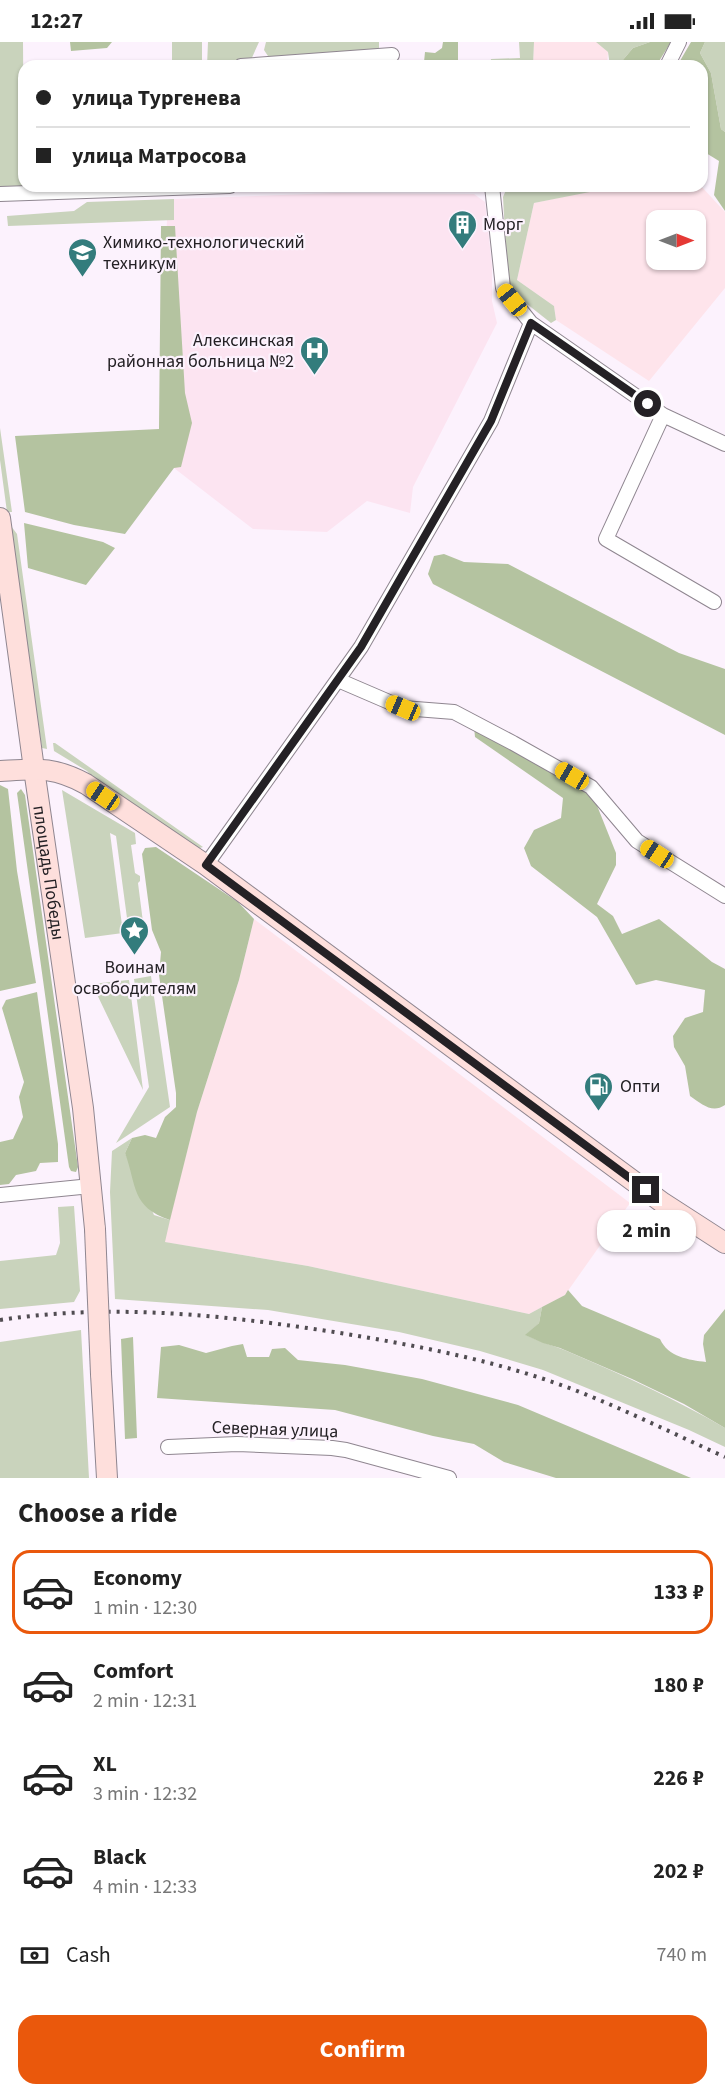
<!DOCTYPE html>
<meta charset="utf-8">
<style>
:root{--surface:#fff;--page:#f6f6f6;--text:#222;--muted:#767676;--line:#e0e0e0;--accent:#ea580c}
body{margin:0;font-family:"Source Sans 3",sans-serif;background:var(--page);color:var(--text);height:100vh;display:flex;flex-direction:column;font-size:22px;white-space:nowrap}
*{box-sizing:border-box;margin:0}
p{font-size:20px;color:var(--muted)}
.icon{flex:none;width:33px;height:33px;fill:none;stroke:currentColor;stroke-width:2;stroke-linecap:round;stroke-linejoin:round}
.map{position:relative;height:1436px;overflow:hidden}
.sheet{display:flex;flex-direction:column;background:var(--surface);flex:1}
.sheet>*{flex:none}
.guide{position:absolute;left:18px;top:18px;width:690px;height:132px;border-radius:18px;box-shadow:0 2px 4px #0004;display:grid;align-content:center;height:132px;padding:0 18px;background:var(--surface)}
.needle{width:39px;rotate:90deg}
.fabs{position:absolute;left:646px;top:168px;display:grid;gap:12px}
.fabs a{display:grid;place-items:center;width:60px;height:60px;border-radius:12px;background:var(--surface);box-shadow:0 2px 4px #0004;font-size:30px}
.end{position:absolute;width:27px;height:27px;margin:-14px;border:8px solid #242125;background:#fff;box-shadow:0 0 0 3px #fff}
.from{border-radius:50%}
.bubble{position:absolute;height:42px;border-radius:18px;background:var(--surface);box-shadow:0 2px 4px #0004;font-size:20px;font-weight:700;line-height:42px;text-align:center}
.car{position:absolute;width:18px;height:36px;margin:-18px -9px;border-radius:8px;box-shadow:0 0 4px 2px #0007;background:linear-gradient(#f5c518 24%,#345 0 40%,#f5c518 0 76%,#345 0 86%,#f5c518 0)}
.guide b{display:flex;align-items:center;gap:21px;height:57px;font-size:22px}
.guide b+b{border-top:2px solid var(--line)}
.guide i{width:15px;height:15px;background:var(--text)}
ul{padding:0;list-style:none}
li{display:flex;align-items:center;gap:18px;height:84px;margin:0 12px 9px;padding:0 6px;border:3px solid transparent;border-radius:18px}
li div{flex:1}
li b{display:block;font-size:22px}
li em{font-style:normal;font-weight:700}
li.selected{border-color:var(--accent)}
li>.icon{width:54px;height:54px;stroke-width:1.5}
h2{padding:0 18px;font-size:27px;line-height:72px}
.pay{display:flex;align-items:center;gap:15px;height:66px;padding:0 18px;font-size:22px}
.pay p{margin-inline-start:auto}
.primary-button{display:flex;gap:12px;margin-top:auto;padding:12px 18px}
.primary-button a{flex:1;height:69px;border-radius:18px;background:var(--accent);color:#fff;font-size:24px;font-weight:700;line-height:69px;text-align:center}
.status{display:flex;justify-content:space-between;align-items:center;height:42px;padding:0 30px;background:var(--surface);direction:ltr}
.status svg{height:16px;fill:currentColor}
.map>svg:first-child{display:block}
.industrial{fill:#fee4eb;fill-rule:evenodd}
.medical{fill:#fce4f1}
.green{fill:#c9d3bc}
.forest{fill:#b4c3a0}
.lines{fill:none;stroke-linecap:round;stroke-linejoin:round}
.street-casing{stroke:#8f8690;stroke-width:16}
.secondary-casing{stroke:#8f8690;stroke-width:22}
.street{stroke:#fff;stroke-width:14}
.secondary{stroke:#fedfdc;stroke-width:20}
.rail{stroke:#504c51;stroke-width:4;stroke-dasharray:3 6;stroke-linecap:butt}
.secondary-bridge-casing{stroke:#8f8690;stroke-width:22;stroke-linecap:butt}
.secondary-bridge{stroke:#fedfdc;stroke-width:20}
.route{stroke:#242125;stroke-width:8}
.labels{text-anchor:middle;stroke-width:4.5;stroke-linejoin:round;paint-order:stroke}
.poi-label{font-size:18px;fill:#242125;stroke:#fcf2fd;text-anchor:start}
.street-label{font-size:18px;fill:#242125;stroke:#fcf2fd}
</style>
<div class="status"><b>12:27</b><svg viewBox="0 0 49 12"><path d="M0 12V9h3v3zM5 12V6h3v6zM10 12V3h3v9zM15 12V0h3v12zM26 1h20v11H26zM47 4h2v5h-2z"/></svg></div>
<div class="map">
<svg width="725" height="1436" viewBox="0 0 725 1436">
<rect width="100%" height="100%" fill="#fcf2fd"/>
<path class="industrial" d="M534,0h63l11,10 -1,14h-74z
M614,144h87l24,26v76l-76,93 -93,-61 -2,-14 -37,-26 17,-77zM657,178h39v40h-39z
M254,877l376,284 -65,92 -36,19 -221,-48 -144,-24 33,-130 42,-132z"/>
<path class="medical" d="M336,151l138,1 11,8 7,64v35l5,22 -84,164 -3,26 -43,-12 -40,31 -74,-3 -79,-61 -15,-39 8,-210h7v-20z"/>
<path class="green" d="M0,0h23l1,144 45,1h-69z
M172,0h30v24h-30z
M208,0h51l-9,20 -43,4z
M266,0h113v10l-109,7 -6,-9z
M519,0h15l-1,24h-43l1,-7 29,-1z
M596,0h54l-17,6 -11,13 -12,5 -2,-14z
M705,0h20v90l-4,-3 -10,-56 -11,-20z
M570,144h33l2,3 -71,14 -17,77 37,26 2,14 -5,3 -43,-34 -5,-92 3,-7 9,-2z
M174,157v21l-166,6 -1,-10 67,-5 13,-9z
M0,386l12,84h-5l-7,-52z
M11,484l6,8 30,215 -5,-1 -32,-216z
M53,701h2l148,104 -7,2 -101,-69 -8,-9 -33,-20z
M62,748l73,43 1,11 -5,1 4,28 5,3v5l-2,2 6,47 -15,3 -13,-97 -6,-3 13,100 -38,5z
M151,934l19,131 -54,36 33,-56 -15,-108z
M128,938h1l14,110 -51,-106z
M132,1096l-7,15 29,62 16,5 -5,22 143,24 221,48 13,-7 -3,16 -13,12c14,7 29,11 43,17 54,23 106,47 156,76v19l-36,-17 -146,-60 -63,-19 -81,-19 -131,-22 -153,-11 -5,-107 2,-41z
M74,1164l6,85 -6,11 -74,7v-48l56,-6 4,-12 -2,-36z
M81,1288l8,148h-89v-136z"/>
<path class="forest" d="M70,0h42l-5,6 -36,3z
M443,0h15v18l14,1 1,5h-68v-3l19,-1 1,-10 10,1 7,-5z
M650,0h21l-15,24h-46l12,-5 11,-13z
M691,0h14l-5,11 11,20 10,56 4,3v79l-11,-16 5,-34 -13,-8 -4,1v-88h-25z
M161,184h14l10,167 7,30 -11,44 -7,1 -49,66 -51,-9 -49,-13 -10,-76 144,-7z
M24,481l79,19 12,6 -29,37 -58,-17z
M444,512l20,8 44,2 171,89 46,16v66l-292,-151 -5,-10 6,-18z
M474,685l118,66 24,60v12l-19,39 16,12 9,18 37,-15 53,43 13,7v136c-13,9 -23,-1 -35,-9l-5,-30 -11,-19 -1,-11 12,-18 18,-6 2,-22 -49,-10 -20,5 -39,-68 -66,-51 -7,-18 10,-18 27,-12 2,-20 -88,-61z
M0,743l8,4 9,82 19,112 -36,8z
M21,747l4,6 53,372 -2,5 -5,-1 -2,-4 -52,-374z
M156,805l82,55 16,17 -15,61 -42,132 -27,108c-39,-13 -33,-34 -45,-67l7,-15 13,-3 11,3 9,-21 11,-10v-14l-17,-118 2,-23 -9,-22 -10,-76 3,-6z
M37,950l21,152v18l-18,1 -4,8 -20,4 -7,9 -9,1v-43l13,-3 10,-22 -4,-20 5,-15 -22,-74 4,-8z
M568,1248l14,16 78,33c8,18 29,21 46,23l-3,-18 1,-9 21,-26v119l-41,-24 -52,-25 -72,-31 -17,-5 -18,-8 14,-12 3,-16 23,-12z
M133,1295l4,101 -12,1 -4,-100z
M243,1302l4,13h22l3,-8 13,-1 13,12 47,5 77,14 96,26 173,73h-135l-52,-16 -30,-18 -41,-8 -98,-26 -178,-12 4,-51 18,-2 27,8 26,-7z"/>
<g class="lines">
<defs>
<path id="street" d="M241,24l151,-11
M667,24l12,-24
M0,152l230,-8
M531,281l132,92 62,29
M663,373l-57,124 108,63
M338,638l65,28 51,4 59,31 78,44 46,54 88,55
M206,823l155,-218 130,-226 40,-98 -28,-35 -11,-102
M0,1153l91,-9
M168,1405l69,-3 95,4 14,2 103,28"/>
<g id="secondary">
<path id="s1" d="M0,476l34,251 49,339 12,121"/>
<path d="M0,729c36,-2 53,-5 86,13l120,81 457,338 62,40"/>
<path d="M101,1332l6,104"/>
</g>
</defs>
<use href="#street" class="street-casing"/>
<use href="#secondary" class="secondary-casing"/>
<use href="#street" class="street"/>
<use href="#secondary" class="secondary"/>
<path class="rail" d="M0,1278c112,-17 223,-5 334,12 80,13 161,28 238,57 52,20 102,45 153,68"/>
<defs>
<path id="secondary-bridge" d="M95,1187l6,145"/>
</defs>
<use href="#secondary-bridge" class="secondary-bridge-casing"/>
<use href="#secondary-bridge" class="secondary-bridge"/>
</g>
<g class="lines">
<path class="route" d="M646,1148l-440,-325 155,-218 130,-226 40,-98 117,81"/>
</g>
<defs>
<symbol id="building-pin" viewBox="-11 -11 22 30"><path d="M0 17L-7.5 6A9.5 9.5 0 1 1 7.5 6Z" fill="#337c7c" stroke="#fcf2fd"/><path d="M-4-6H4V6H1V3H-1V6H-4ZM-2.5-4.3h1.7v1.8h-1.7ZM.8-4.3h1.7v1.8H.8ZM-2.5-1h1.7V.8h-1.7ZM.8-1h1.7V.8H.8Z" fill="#fff"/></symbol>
<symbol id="university-pin" viewBox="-11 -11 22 30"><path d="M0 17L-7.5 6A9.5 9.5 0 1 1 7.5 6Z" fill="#337c7c" stroke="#fcf2fd"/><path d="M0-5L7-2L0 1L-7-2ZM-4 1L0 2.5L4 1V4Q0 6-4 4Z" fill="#fff"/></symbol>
<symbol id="hospital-pin" viewBox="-11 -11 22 30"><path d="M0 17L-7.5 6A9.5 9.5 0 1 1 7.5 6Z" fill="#337c7c" stroke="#fcf2fd"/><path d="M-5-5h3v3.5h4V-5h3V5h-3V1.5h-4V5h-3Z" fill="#fff"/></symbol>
<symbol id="sight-pin" viewBox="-11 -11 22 30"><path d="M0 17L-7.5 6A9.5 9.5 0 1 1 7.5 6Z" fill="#337c7c" stroke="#fcf2fd"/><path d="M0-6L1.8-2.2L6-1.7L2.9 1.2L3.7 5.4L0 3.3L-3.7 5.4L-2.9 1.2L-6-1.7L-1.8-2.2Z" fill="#fff"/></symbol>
<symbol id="fuel-pin" viewBox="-11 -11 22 30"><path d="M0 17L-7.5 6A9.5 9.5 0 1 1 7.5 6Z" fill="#337c7c" stroke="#fcf2fd"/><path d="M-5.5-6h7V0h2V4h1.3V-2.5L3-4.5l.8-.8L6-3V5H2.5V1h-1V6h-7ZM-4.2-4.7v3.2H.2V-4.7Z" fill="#fff"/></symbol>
</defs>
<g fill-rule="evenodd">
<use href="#building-pin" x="446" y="166" width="33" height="45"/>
<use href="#university-pin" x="66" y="194" width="33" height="45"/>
<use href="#hospital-pin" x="298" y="292" width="33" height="45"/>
<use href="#sight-pin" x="118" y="872" width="33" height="45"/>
<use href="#fuel-pin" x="582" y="1028" width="33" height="45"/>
</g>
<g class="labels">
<g class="poi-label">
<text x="483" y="188">Морг</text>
<text x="103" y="206">Химико-технологический<tspan x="103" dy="21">техникум</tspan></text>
<text x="294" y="304" text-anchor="end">Алексинская<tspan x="294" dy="21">районная больница №2</tspan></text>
<text x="135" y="931" text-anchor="middle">Воинам<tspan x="135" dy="21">освободителям</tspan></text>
<text x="620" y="1050">Опти</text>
</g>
<g class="street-label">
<text dy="6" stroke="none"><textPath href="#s1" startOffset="358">площадь Победы</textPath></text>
<text transform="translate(275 1387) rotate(2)" y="6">Северная улица</text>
</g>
</g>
</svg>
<div class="fabs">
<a><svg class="needle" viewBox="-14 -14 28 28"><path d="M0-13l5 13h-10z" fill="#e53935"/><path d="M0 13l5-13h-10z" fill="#767676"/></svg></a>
</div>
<i class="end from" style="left:648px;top:362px"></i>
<i class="end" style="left:646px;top:1148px"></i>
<div class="bubble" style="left:597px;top:1168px;width:99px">2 min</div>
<i class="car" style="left:512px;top:258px;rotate:321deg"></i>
<i class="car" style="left:403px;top:666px;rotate:293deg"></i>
<i class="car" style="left:572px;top:734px;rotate:300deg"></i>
<i class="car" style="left:103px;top:754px;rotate:304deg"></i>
<i class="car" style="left:657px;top:812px;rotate:303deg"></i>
<div class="guide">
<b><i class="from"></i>улица Тургенева</b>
<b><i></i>улица Матросова</b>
</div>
</div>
<section class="sheet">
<h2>Choose a ride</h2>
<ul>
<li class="selected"><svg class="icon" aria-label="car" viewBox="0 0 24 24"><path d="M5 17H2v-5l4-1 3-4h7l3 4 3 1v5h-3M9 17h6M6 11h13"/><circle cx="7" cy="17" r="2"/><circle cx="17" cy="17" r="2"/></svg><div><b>Economy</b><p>1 min · 12:30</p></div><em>133 ₽</em></li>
<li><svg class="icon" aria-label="car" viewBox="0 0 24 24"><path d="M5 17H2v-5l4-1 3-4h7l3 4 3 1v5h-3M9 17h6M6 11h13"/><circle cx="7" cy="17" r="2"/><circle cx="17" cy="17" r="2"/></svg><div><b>Comfort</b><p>2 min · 12:31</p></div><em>180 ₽</em></li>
<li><svg class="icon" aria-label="car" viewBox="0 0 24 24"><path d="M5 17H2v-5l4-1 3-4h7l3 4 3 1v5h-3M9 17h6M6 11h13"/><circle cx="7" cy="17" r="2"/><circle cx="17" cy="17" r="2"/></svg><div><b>XL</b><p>3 min · 12:32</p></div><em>226 ₽</em></li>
<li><svg class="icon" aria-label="car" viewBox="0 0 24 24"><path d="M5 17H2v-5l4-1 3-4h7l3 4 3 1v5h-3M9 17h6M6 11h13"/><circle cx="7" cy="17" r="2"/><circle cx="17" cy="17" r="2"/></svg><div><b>Black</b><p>4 min · 12:33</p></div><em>202 ₽</em></li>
</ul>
<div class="pay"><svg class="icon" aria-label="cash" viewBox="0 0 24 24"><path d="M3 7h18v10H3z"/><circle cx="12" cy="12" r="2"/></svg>Cash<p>740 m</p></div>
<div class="primary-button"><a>Confirm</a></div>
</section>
